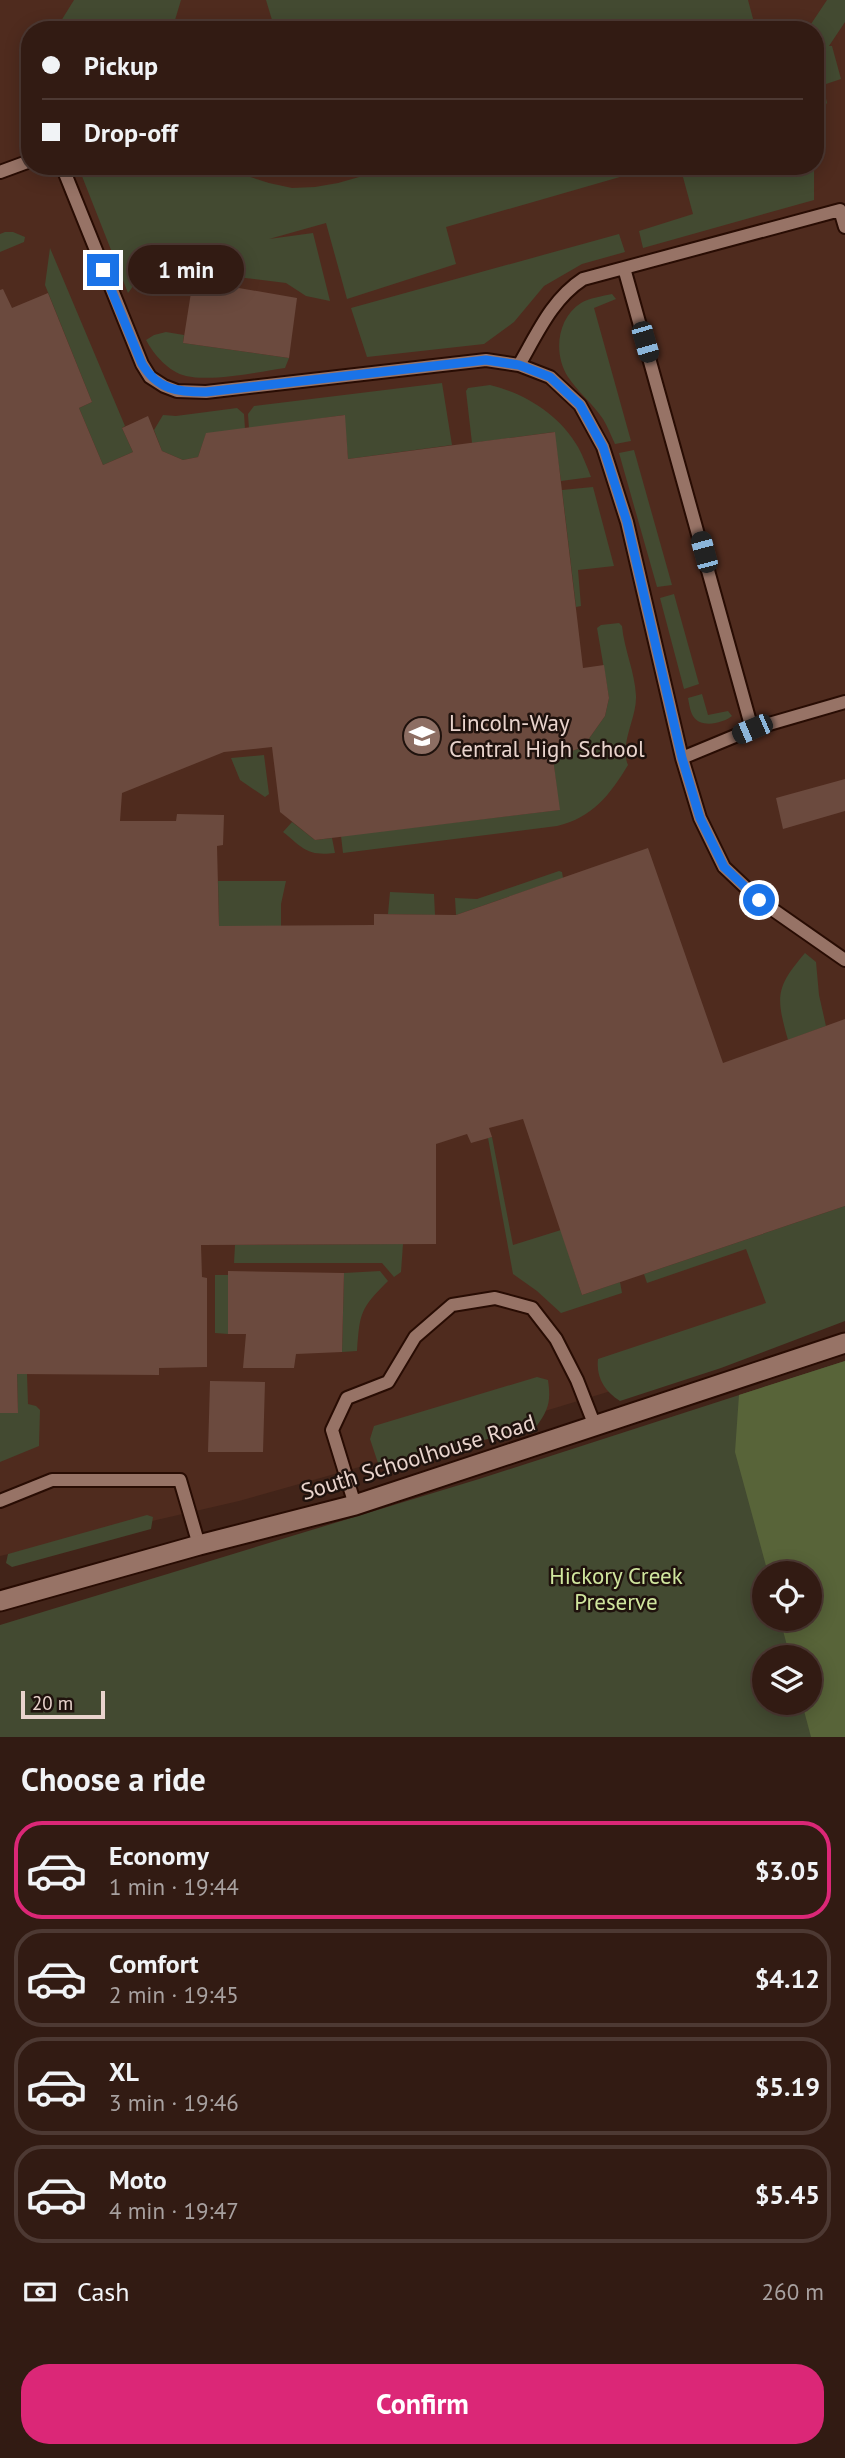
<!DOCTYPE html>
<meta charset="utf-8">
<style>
:root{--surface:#321b13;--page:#3a241c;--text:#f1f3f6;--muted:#a8a1a0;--line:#4d3933;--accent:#db2777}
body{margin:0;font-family:"PT Sans",sans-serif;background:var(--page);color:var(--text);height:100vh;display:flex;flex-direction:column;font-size:26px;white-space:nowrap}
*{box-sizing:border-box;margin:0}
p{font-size:23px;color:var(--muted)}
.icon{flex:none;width:38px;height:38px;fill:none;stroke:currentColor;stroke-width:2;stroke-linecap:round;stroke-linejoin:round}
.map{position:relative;height:1737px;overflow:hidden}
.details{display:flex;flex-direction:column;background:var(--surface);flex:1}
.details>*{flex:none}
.guide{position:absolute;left:21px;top:21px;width:803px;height:154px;border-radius:28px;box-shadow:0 4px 18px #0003,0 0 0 2px var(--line);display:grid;align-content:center;height:154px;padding:0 21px;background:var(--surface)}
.controls{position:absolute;left:752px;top:1561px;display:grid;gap:14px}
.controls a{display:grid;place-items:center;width:70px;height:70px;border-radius:50%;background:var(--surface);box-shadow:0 4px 18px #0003,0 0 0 2px var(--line);font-size:35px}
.scale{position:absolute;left:21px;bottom:18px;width:84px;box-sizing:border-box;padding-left:7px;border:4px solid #e9d4cd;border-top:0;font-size:19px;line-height:24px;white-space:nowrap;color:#e9d4cd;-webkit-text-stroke:5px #1f120d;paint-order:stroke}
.end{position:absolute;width:32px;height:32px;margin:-16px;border:9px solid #1a73e8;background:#fff;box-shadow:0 0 0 4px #fff}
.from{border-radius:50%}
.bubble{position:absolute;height:49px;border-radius:24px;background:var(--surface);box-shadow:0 4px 18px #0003,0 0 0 2px var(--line);font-size:23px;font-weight:700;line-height:49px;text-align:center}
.car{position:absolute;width:21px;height:42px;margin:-21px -10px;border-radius:9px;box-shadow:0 0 5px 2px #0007;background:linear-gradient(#222 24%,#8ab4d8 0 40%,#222 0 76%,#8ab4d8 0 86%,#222 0)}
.guide b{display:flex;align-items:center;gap:24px;height:66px;font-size:26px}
.guide b+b{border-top:2px solid var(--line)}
.guide i{width:18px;height:18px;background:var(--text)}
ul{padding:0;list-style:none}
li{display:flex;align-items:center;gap:21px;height:98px;margin:0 14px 10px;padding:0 7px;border:4px solid var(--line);border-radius:28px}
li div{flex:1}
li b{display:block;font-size:26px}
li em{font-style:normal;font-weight:700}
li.on{border-color:var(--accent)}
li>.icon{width:63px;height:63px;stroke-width:1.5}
h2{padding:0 21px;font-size:32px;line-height:84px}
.pay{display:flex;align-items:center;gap:18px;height:77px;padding:0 21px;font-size:26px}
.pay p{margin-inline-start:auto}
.primary-button{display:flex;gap:14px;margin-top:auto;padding:14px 21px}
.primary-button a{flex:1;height:80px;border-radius:28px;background:var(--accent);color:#fff;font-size:28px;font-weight:700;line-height:80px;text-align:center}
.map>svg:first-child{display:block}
.built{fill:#4f2b1e;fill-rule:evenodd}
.green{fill:#434a31;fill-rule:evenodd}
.forest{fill:#586439}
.building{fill:#6b4a3e}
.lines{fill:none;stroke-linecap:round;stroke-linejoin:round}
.service-casing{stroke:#280c03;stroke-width:16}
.tertiary-casing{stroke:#280c03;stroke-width:23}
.service{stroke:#977366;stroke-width:12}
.tertiary{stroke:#977366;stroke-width:19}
.route{stroke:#1a73e8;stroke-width:9}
.labels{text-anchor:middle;stroke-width:5;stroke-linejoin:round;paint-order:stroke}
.poi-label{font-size:23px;fill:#e9d4cd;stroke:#1f120d;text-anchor:start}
.street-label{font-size:23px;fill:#e9d4cd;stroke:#1f120d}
.park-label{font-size:23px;fill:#d0e69e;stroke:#1f120d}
</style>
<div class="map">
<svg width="845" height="1737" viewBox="0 0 845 1737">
<rect width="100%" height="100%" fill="#422419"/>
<path class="built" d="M0,0h845v1305l-86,41 -382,116 -138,39 -239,55zM30,30h786v136h-786z"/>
<path class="green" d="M74,0h107l-9,30h-110l-1,-9z
M266,0h482l8,30h-481z
M827,0h18v22l-16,24h3l9,33 -18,6 4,18 -11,12v-85h-9z
M78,166h152l17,10 22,7 23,5 23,-1 23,-4 60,-17h260l-212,61 10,37 -109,35 -21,-76 -57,16 44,-6 17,68 -24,-5 -20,-13 -107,-13 -26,-1 -19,2 3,10 -9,12z
M680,166h134v34l-171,48 -4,-17 54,-17z
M5,232h8l12,5 -1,5 -24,10v-18z
M619,234l6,18 -43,12 -38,22 -30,36 -30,22 -117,13 -16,-49z
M50,248l75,178 -3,2 11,24 -30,13 -24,-57 13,-6 -47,-117z
M612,294l4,5 -22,9 37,133 -16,3c-4,-8 -7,-17 -12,-25 -10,-15 -25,-27 -35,-42 -15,-23 -11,-59 13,-74 8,-5 22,-7 31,-9z
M166,332l18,3 -1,8 106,15 -4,10c-27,4 -73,14 -99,8 -17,-4 -32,-21 -40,-36l8,-5z
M442,383l10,62 -104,14 -4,-44 -95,14 -1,-15 6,-8z
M490,385c34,8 70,30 88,62 5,9 9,20 13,30l-30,4 -7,-49 -82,11 -6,-52 2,-3z
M237,408l7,6 1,15 -39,5 -8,23 -15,3 -21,-9 -8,-21 9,-15 13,1z
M634,450l38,135 -15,2 -38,-134z
M593,487l21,79 -36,4 3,36 -5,1 -14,-117z
M674,594l25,90 -15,5 -24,-91z
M619,623l3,3c2,23 13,46 14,70 1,22 -17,48 -8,69 -18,30 -36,53 -71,61l-214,27 -2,-17 218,-26 -6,-52 30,-11 22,-31 4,-18 -12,-70 4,-3z
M702,694l6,21 20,-4 4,5c-9,7 -31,13 -39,0 -3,-5 -4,-13 -5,-18z
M264,755l5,39 -4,3 -25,-17 -9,-22z
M292,822l23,18 17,-2 3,15c-28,3 -31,-4 -52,-21z
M559,871l3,1 1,6 -107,37 -1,-17 22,1z
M218,881h68l-5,23v22h-62z
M390,892l44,2 1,21 -47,-1z
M805,953l11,9 3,33 7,31 -38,14c-12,-43 -13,-52 17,-87z
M492,1137l21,108 48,-15 21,65 38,-13 2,11 -61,20 -24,-22 -24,-17 -25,-136z
M845,1206v115l-124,47 -101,33c-16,-10 -24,-24 -22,-42l168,-56 -20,-54 -99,34 -3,-9z
M403,1244l-2,28 -7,5 -12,-14h-148l1,-18z
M380,1271l8,10c-28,28 -28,31 -31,70l-15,1 2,-79z
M215,1275h13v59l-13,-1z
M845,1361v376h-845v-112l479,-146zM765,1573h45v46h-45zM765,1657h45v46h-45z
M17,1374h10l1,30 8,2 4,4 -1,36 -39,16v-49h18z
M537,1377l11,3c3,21 1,29 -12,47l-157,39 -9,-27 4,-13z
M147,1515l6,2 -2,12 -139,38 -6,-4 2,-9z"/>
<path class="forest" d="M845,1361v376h-34l-9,-34h8v-46h-20l-10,-38h30v-46h-42l-33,-121 4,-57z"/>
<path class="building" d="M193,280l104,18 -8,60 -106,-15z
M3,289l9,19 36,-15 44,109 -13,6 24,57 30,-13 -11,-24 26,-12 14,35 21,9 15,-3 8,-24 139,-18 3,44 207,-27 28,236 21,-3 5,33 -4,18 -22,31 -30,11 7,52 -245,30 -35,-28 -8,-65 -48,5 -102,41 -2,28h56l1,-7 47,1 -1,30 -6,1 2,80 155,-1v-11l82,1 192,-67 75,215 122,-44v187l-263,89 -59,-176 -34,9 3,9 -21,6 -4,-9 -31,10v100l-235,1 1,32 5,1v89l-48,1v7l-142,-1 1,39h-18v-1123z
M845,779v32l-62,18 -7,-31z
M228,1271l116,2 -2,79 -46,2 -2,14h-51l3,-34h-18z
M210,1381l55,1 -2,70h-55z"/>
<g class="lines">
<defs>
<path id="service" d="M62,166l80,198 8,13 14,9 13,5 29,1 280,-32 33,5 31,12 30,28 23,42 24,75 55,236 18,60 24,49 35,33 86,60
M0,172l30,-11
M624,268l128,461
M519,365c18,-31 33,-66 64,-86l257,-69 5,17
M682,758l70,-29 93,-27
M0,1501l52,-21h128l19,65
M355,1505l-23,-75 15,-32 41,-16 27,-45 37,-32 43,-7 37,10 24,31 21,41 18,46"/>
<path id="tertiary" d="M0,1601l199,-56 156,-40 490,-162"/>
</defs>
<use href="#service" class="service-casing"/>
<use href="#tertiary" class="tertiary-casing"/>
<use href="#service" class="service"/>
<use href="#tertiary" class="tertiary"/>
</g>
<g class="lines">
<path class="route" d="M103,270l39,94c16,26 35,28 64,28l280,-32 33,5 31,12 30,28 23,42 24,75 55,236 18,60 24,49 35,33"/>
</g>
<defs>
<symbol id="school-disc" viewBox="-11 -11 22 22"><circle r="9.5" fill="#8d6e63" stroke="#1f120d"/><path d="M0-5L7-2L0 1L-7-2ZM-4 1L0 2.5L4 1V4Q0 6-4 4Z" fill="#fff"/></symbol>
</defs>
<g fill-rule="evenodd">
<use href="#school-disc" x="400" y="714" width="44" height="44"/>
</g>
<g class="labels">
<g class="poi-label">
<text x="449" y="731">Lincoln-Way<tspan x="449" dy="26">Central High School</tspan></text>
</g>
<g class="street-label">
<text transform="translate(418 1457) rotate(-17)" y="8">South Schoolhouse Road</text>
</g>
<g class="park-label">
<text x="616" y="1584">Hickory Creek<tspan x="616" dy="26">Preserve</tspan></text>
</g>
</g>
</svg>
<div class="controls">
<a><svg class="icon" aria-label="locate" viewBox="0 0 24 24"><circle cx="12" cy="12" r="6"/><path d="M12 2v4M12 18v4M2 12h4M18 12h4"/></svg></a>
<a><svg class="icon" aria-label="layers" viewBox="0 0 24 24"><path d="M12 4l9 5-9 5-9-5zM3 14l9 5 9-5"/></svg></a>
</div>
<div class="scale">20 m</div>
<i class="end from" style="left:759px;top:900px"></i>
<i class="end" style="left:103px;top:270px"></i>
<div class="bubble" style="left:128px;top:245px;width:116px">1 min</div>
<i class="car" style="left:645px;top:342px;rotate:164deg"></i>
<i class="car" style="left:704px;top:552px;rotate:345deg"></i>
<i class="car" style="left:752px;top:729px;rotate:247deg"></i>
<div class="guide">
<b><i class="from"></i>Pickup</b>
<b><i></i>Drop-off</b>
</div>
</div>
<section class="details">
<h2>Choose a ride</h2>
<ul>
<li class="on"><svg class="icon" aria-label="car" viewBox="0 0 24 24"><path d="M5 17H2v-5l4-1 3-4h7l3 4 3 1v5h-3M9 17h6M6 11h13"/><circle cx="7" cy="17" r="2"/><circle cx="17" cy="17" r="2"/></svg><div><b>Economy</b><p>1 min · 19:44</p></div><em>$3.05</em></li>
<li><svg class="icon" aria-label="car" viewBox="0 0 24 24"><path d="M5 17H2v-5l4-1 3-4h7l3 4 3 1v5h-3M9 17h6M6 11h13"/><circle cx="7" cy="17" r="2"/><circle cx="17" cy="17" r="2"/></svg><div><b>Comfort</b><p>2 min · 19:45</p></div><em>$4.12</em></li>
<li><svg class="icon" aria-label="car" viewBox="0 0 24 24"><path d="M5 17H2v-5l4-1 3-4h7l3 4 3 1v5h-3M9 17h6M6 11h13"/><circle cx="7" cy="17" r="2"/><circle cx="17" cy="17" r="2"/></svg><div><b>XL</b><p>3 min · 19:46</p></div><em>$5.19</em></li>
<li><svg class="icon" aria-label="car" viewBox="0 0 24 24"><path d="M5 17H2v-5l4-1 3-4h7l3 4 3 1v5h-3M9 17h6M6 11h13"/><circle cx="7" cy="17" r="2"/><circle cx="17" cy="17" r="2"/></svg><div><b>Moto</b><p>4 min · 19:47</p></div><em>$5.45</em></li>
</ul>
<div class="pay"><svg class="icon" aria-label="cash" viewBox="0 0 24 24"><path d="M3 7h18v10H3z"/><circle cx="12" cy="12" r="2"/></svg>Cash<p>260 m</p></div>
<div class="primary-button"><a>Confirm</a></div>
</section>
